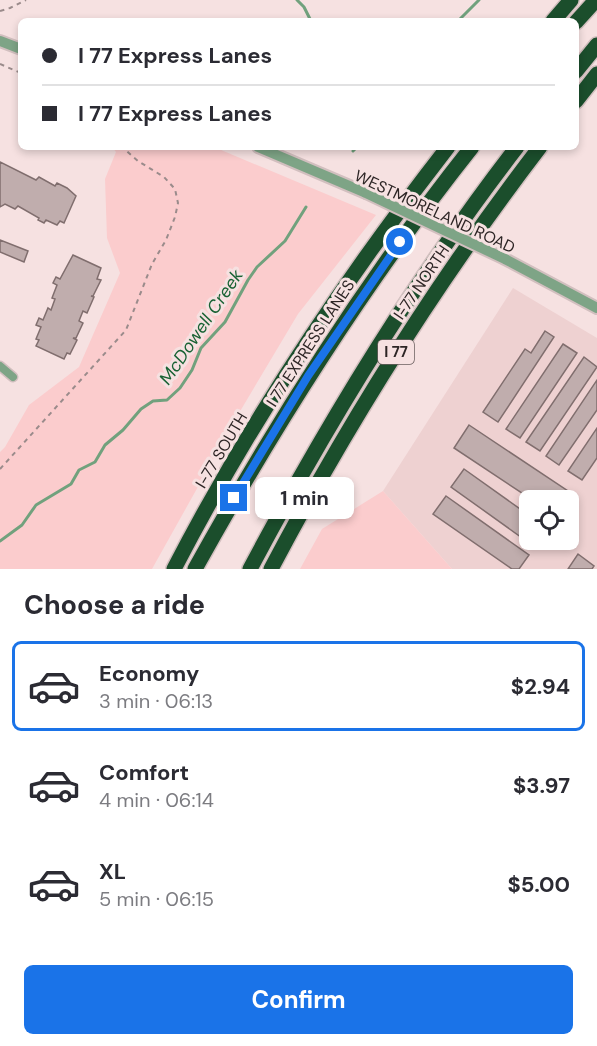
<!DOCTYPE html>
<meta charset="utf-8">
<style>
:root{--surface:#fff;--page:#f2f2f3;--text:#2b2b33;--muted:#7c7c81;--line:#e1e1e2;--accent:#1a73e8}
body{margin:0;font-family:"DM Sans",sans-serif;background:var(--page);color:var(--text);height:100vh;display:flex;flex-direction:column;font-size:22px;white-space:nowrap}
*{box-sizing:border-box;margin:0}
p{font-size:20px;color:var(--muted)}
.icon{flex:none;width:33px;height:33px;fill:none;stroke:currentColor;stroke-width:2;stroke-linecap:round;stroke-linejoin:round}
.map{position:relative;height:569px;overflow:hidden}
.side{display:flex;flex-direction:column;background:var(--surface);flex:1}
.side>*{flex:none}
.top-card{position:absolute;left:18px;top:18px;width:561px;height:132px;border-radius:9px;box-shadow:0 3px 9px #0003;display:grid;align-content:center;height:132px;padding:0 24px;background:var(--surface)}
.fabs{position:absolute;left:519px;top:490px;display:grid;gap:12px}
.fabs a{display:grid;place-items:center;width:60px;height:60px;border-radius:9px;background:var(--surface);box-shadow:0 3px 9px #0003;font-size:30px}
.end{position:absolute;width:27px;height:27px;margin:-14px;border:8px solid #1a73e8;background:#fff;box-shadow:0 0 0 3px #fff}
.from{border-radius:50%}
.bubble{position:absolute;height:42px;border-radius:9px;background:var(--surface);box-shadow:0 3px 9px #0003;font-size:20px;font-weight:700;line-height:42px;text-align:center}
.top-card b{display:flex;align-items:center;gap:21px;height:57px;font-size:22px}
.top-card b+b{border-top:2px solid var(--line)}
.top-card i{width:15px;height:15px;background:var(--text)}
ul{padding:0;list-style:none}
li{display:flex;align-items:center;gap:18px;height:90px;margin:0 12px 9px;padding:0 12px;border:3px solid transparent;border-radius:9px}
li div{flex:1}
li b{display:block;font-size:22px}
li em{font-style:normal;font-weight:700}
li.current{border-color:var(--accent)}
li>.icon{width:54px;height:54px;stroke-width:1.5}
h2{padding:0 24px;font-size:27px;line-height:72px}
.action{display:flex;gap:12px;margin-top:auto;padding:12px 24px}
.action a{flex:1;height:69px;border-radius:9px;background:var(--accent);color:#fff;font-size:24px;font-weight:700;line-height:69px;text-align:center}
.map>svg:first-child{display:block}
.built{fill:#eed1d1;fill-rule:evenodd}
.green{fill:#fbcccd}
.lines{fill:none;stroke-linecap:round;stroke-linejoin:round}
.stream{stroke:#71a17d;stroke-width:3}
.building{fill:#c0adad;stroke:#806e6e;stroke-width:1.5}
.minor-casing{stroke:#d2bfbf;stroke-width:11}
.tertiary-casing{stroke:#d2bfbf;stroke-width:14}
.motorway-casing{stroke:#d2bfbf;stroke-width:18}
.path{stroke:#9a8b8b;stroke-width:2;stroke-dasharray:4.5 4.5;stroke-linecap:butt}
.minor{stroke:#7ea486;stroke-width:8}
.tertiary{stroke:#7ea486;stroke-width:10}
.motorway{stroke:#1b4e2c;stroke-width:15}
.tertiary-bridge-casing{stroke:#d2bfbf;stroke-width:14;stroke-linecap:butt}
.tertiary-bridge{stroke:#7ea486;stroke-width:10}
.route{stroke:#1a73e8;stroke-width:8}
.labels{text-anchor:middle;stroke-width:6;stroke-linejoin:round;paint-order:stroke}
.shield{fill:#f6e1e1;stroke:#695d5d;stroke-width:1.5}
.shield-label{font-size:15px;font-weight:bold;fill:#2d2525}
.street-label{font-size:16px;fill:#2d2525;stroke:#f6e1e1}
.water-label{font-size:18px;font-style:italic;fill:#196234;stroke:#f6e1e1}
</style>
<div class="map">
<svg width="597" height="569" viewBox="0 0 597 569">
<rect width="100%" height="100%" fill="#f6e1e1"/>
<path class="built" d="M513,288l84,50v231h-145l-69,-78zM530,501h38v39h-38z"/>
<path class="green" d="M112,147h102l162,68 -78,99 -56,94 -90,161h-152v-117l5,-5 24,-42 50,-38 41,-94 -13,-35 -2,-59 11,-27z
M383,491l69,78h-152l22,-40z"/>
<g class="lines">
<path class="stream" d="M297,0l7,7 7,14
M458,21l21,-21
M353,151l4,-4
M0,541l22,-16 14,-20 35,-21 8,-14 16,-8 10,-17 18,-15 18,-21 12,-8 14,-1 13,-12 12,-18 9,-22 24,-26 23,-42 9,-13 28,-26 21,-34"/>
</g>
<path class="building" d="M0,162l36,18 3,-3 16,9 2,-3 10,5 9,8 -12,27 -4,-2 -3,4 -11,-5 -2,3 -6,-3 1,-2 -21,-12 -3,3 -10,-5 -5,3z
M0,240l28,11 -4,11 -24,-10z
M73,255l28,13 -4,11 4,1 -8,16h-2l3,1 -7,16 -4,-2 -4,10 4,2 -7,15h-3l4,2 -7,14 -3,-1 -3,6 -28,-13 3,-6 -3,-1 5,-12 -5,-2 3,-7 4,2 5,-12 3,2 4,-11 -3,-1 5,-13 -4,-2 3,-6 4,2z
M545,331l9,6 -56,85 -15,-10 42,-63 6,4z
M563,344l14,9 -57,85 -14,-9z
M584,357l13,10 -57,84 -14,-9z
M597,380v30l-38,55 -13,-9z
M469,425l102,68 -5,8h-32l-80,-53z
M597,428v30l-15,22 -14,-9z
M464,469l66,47v19l-5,5 -74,-53z
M446,496l83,59 -10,14h-7l-79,-55z
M578,554l16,12 -2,3h-24z"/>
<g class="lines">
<defs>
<path id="minor" d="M0,366l13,11"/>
<path id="tertiary" d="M0,41l21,8
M258,147l108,46
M505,259l92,49"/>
<path id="motorway" d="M553,21l18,-21
M576,22l20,-22
M576,71l21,-26
M576,101l21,-27
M174,569c77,-149 171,-290 274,-422
M195,569c82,-148 172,-290 277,-422
M250,569c78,-147 165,-290 267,-422
M271,569c78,-148 167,-289 269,-422"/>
</defs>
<use href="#minor" class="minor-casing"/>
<use href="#tertiary" class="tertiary-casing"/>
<use href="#motorway" class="motorway-casing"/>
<path class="path" d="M0,11l10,-3 16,-8
M0,64l21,9
M0,469l126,-139 26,-66 14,-24 9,-23 3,-14 -3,-14 -11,-12 -26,-16 -16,-14"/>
<use href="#minor" class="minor"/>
<use href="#tertiary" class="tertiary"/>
<use href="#motorway" class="motorway"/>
<defs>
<path id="tertiary-bridge" d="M366,193l139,66"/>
</defs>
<use href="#tertiary-bridge" class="tertiary-bridge-casing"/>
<use href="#tertiary-bridge" class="tertiary-bridge"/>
</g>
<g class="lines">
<path class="route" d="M234,498l74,-122 92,-134"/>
</g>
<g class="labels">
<rect class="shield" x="378" y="340" width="36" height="24" rx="4.5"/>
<g class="shield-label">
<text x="396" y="357">I 77</text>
</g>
<g class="street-label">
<text transform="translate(435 211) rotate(25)" y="6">WESTMORELAND ROAD</text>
<text transform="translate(421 282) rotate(-56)" y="6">I-77 NORTH</text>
<text transform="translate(310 343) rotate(-57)" y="6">I 77 EXPRESS LANES</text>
<text transform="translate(221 450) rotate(-59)" y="6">I-77 SOUTH</text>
</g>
<g class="water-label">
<text transform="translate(201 327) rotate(-56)" y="6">McDowell Creek</text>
</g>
</g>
</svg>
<div class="fabs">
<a><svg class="icon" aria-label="locate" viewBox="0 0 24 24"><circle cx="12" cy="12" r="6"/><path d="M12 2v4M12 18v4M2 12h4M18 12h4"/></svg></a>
</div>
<i class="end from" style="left:400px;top:242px"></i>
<i class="end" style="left:234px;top:498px"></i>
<div class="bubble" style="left:255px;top:477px;width:99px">1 min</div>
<div class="top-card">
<b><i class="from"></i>I 77 Express Lanes</b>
<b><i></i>I 77 Express Lanes</b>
</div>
</div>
<section class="side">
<h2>Choose a ride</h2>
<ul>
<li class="current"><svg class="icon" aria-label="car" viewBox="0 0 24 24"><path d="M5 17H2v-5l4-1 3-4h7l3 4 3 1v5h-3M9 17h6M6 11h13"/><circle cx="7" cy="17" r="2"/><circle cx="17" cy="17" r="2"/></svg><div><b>Economy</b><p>3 min · 06:13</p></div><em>$2.94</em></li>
<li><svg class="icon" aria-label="car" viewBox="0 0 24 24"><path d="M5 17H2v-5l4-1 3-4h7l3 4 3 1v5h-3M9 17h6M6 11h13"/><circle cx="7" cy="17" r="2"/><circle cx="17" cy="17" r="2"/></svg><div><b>Comfort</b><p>4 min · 06:14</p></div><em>$3.97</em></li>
<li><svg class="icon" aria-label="car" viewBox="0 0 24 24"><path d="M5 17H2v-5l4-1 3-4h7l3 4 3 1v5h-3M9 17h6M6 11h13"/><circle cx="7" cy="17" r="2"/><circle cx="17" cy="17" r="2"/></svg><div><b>XL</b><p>5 min · 06:15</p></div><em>$5.00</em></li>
</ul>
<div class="action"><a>Confirm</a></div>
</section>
